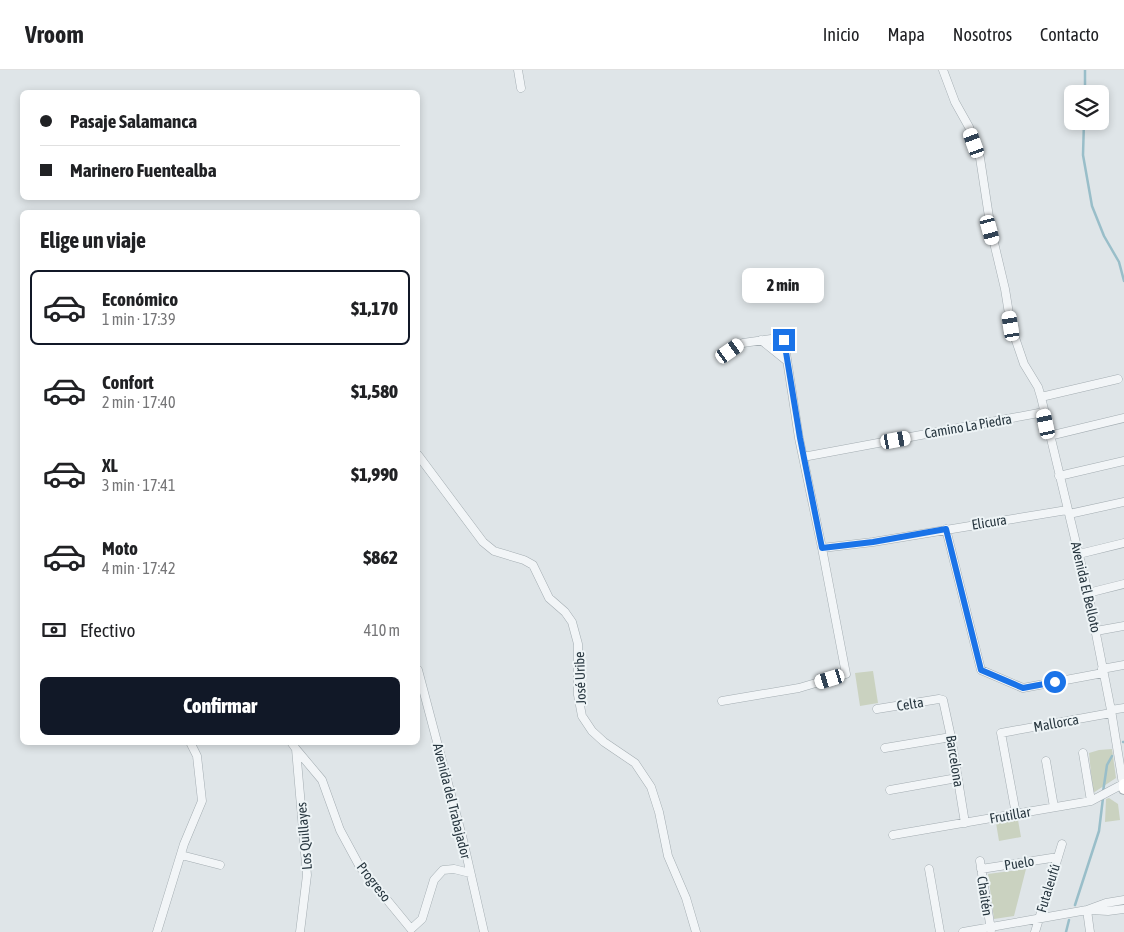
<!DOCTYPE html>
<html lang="es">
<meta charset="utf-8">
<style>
:root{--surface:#fff;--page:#f6f6f6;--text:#202124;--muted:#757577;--line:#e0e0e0;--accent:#111827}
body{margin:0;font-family:"Asap Condensed",sans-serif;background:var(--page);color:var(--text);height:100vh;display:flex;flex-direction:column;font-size:19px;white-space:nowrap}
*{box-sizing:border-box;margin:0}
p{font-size:16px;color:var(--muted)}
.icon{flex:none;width:28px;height:28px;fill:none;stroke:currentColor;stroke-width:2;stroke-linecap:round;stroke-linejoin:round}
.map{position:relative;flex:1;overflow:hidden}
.drawer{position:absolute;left:20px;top:140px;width:400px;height:535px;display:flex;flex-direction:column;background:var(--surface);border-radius:8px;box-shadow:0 2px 8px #0003}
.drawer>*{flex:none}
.guide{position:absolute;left:20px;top:20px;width:400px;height:110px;border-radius:8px;box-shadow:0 2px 8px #0003;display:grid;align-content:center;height:110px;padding:0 20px;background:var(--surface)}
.buttons{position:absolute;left:1064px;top:15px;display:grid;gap:10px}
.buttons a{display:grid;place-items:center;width:45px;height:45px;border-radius:8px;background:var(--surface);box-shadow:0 2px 8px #0003;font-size:25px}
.end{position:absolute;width:22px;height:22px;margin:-11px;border:6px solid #1a73e8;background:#fff;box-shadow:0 0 0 2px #fff}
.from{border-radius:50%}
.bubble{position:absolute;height:35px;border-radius:8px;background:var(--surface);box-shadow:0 2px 8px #0003;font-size:16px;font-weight:800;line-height:35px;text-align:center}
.car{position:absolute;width:15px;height:30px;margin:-15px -8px;border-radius:6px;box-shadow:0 0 4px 1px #0007;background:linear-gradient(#fff 24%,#345 0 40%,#fff 0 76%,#345 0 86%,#fff 0)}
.guide b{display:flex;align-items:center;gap:18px;height:48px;font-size:19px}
.guide b+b{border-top:1px solid var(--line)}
.guide i{width:12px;height:12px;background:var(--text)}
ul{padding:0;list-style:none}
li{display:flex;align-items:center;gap:15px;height:75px;margin:0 10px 8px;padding:0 10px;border:2px solid transparent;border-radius:8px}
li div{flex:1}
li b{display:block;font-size:19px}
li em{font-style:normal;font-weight:800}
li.current{border-color:var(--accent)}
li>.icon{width:45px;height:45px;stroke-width:1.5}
h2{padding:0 20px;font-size:22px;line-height:60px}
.pay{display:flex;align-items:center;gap:12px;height:55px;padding:0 20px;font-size:19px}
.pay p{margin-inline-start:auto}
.action{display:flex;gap:10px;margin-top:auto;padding:10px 20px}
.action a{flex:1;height:58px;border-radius:8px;background:var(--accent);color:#fff;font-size:20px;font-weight:800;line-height:58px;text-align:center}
header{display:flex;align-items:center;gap:30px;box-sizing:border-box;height:70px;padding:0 25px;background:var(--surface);border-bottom:1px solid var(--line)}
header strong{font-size:24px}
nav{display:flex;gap:28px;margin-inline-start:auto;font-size:18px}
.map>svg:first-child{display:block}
.green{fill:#cad2c0}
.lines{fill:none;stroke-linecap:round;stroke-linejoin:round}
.stream{stroke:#99bec9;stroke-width:2.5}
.street-casing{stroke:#a4adb2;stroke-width:9}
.secondary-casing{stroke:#a4adb2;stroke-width:12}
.street{stroke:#f2f5f7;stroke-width:8}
.secondary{stroke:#fff;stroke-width:10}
.route{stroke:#1a73e8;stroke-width:6}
.labels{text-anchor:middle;stroke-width:4;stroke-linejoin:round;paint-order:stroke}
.street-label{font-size:14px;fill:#283740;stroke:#eef4f6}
</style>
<header>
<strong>Vroom</strong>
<nav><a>Inicio</a><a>Mapa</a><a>Nosotros</a><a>Contacto</a></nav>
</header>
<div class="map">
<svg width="1124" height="862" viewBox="0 0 1124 862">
<rect width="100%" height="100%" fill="#dfe5e8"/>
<path class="green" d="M873,601l5,32 -18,3 -5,-33z
M1112,679l4,29 -23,15 -4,-40 10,-3z
M1109,728l9,6 2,16 -15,2 1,-23z
M1018,750l3,17 -22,4 -3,-18z
M1026,799l-12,47 -20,3 -6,-45z"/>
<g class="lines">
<path class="stream" d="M1085,24v-24
M1084,51l-1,34 9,51 12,30 15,26 5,19
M1123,672h1
M1103,722l4,-27 5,-9
M1075,835l24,-74 4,-33
M1066,862l3,-12"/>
<defs>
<path id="street" d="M518,0l3,18
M761,270l26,21
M1041,327l77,-18
M1049,366l75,-18
M418,385l65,87 11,9 30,9 9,5 16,33 16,14 7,10 6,22v51l4,21 10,15 12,11 31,21 16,24 8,25 9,44 18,42 10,34
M803,387l241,-45
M1059,406l65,-15
M1069,444l55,-12
M946,459l35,141 42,18 80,-15
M822,478l51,-6 194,-32
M1079,484l45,-11
M1088,523l36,-9
M1096,561l28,-5
M1102,599l22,-4
M418,600l45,170 21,92
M722,631l77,-13 47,-14 -24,-126 -23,-110 -15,-98 -6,-2 -35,5 -13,8
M877,639l62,-10 4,1 8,37 14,86
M1111,640l13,-2
M291,672l5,7 11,126 -7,57
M885,678l66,-11
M296,679l26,31 18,50 20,37 51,62 11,-10 12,-39 9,-10 11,-1 16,4
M1083,683l8,48
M1046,691l8,46
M890,720l67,-12
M1016,744l-15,-81 110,-20
M893,765l198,-34 32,-17 -12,-74 -23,-117 -47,-196 -3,-10 -14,-23 -13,-38 -6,-37 -14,-59 -11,-72 -11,-31 -14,-25 -12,-32
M181,785l39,10
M980,791l11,69
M929,799l11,63
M981,799l77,-12
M1087,840l3,22
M1091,840l17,1 16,-2
M157,862l27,-88 18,-43 -5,-45 -7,-14
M963,862l124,-22 19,-7 18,-3
M1035,862l27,-88"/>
<path id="secondary" d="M1124,714v5"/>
</defs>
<use href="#street" class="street-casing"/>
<use href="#secondary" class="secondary-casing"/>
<use href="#street" class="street"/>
<use href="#secondary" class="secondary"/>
</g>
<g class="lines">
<path class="route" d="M784,270l16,98 22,110 51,-6 73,-13 35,141 42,18 32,-6"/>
</g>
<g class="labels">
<g class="street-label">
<text transform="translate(968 356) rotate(-10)" y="5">Camino La Piedra</text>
<text transform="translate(989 452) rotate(-9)" y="5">Elicura</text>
<text transform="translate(1086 517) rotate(77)" y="5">Avenida El Belloto</text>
<text transform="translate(580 608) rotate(-92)" y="5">José Uribe</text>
<text transform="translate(910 634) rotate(-9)" y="5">Celta</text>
<text transform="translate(1056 653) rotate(-10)" y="5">Mallorca</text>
<text transform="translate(955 691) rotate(81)" y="5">Barcelona</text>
<text transform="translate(452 731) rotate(76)" y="5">Avenida del Trabajador</text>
<text transform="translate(1010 745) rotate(-10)" y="5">Frutillar</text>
<text transform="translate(304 766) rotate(-95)" y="5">Los Quillayes</text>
<text transform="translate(1019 793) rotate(-9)" y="5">Puelo</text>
<text transform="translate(374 812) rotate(52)" y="5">Progreso</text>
<text transform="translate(1048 818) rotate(-73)" y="5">Futaleufú</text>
<text transform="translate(985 826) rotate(81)" y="5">Chaitén</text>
</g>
</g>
</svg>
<div class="buttons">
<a><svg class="icon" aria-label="layers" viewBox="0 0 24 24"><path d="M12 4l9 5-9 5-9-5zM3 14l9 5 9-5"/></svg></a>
</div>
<i class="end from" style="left:1055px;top:612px"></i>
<i class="end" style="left:784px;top:270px"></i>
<div class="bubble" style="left:742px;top:198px;width:82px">2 min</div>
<i class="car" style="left:974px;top:73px;rotate:340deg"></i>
<i class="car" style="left:990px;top:160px;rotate:165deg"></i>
<i class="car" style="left:1011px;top:256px;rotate:351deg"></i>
<i class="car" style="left:730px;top:281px;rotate:55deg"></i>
<i class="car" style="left:1046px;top:354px;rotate:348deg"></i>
<i class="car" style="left:896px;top:370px;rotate:80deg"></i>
<i class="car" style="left:830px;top:609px;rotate:253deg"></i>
<div class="guide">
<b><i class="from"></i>Pasaje Salamanca</b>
<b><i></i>Marinero Fuentealba</b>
</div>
<section class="drawer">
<h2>Elige un viaje</h2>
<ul>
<li class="current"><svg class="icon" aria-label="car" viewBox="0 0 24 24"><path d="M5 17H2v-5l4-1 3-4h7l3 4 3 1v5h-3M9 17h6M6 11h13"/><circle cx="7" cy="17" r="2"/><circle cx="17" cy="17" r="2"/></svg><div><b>Económico</b><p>1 min · 17:39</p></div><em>$1,170</em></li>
<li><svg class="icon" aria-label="car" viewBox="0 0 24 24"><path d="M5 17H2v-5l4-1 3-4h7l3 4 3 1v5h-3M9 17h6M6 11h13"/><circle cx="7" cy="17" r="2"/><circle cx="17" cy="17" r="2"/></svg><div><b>Confort</b><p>2 min · 17:40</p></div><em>$1,580</em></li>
<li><svg class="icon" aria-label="car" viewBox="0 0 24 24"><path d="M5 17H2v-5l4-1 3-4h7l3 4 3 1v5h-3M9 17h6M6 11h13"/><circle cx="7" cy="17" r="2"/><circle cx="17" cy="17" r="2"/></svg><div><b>XL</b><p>3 min · 17:41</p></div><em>$1,990</em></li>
<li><svg class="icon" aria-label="car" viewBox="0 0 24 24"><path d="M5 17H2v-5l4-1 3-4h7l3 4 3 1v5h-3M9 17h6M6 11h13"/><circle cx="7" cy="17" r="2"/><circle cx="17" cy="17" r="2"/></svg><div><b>Moto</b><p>4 min · 17:42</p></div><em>$862</em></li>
</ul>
<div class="pay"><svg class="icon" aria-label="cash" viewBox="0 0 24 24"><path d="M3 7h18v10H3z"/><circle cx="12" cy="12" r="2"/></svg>Efectivo<p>410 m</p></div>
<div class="action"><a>Confirmar</a></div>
</section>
</div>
